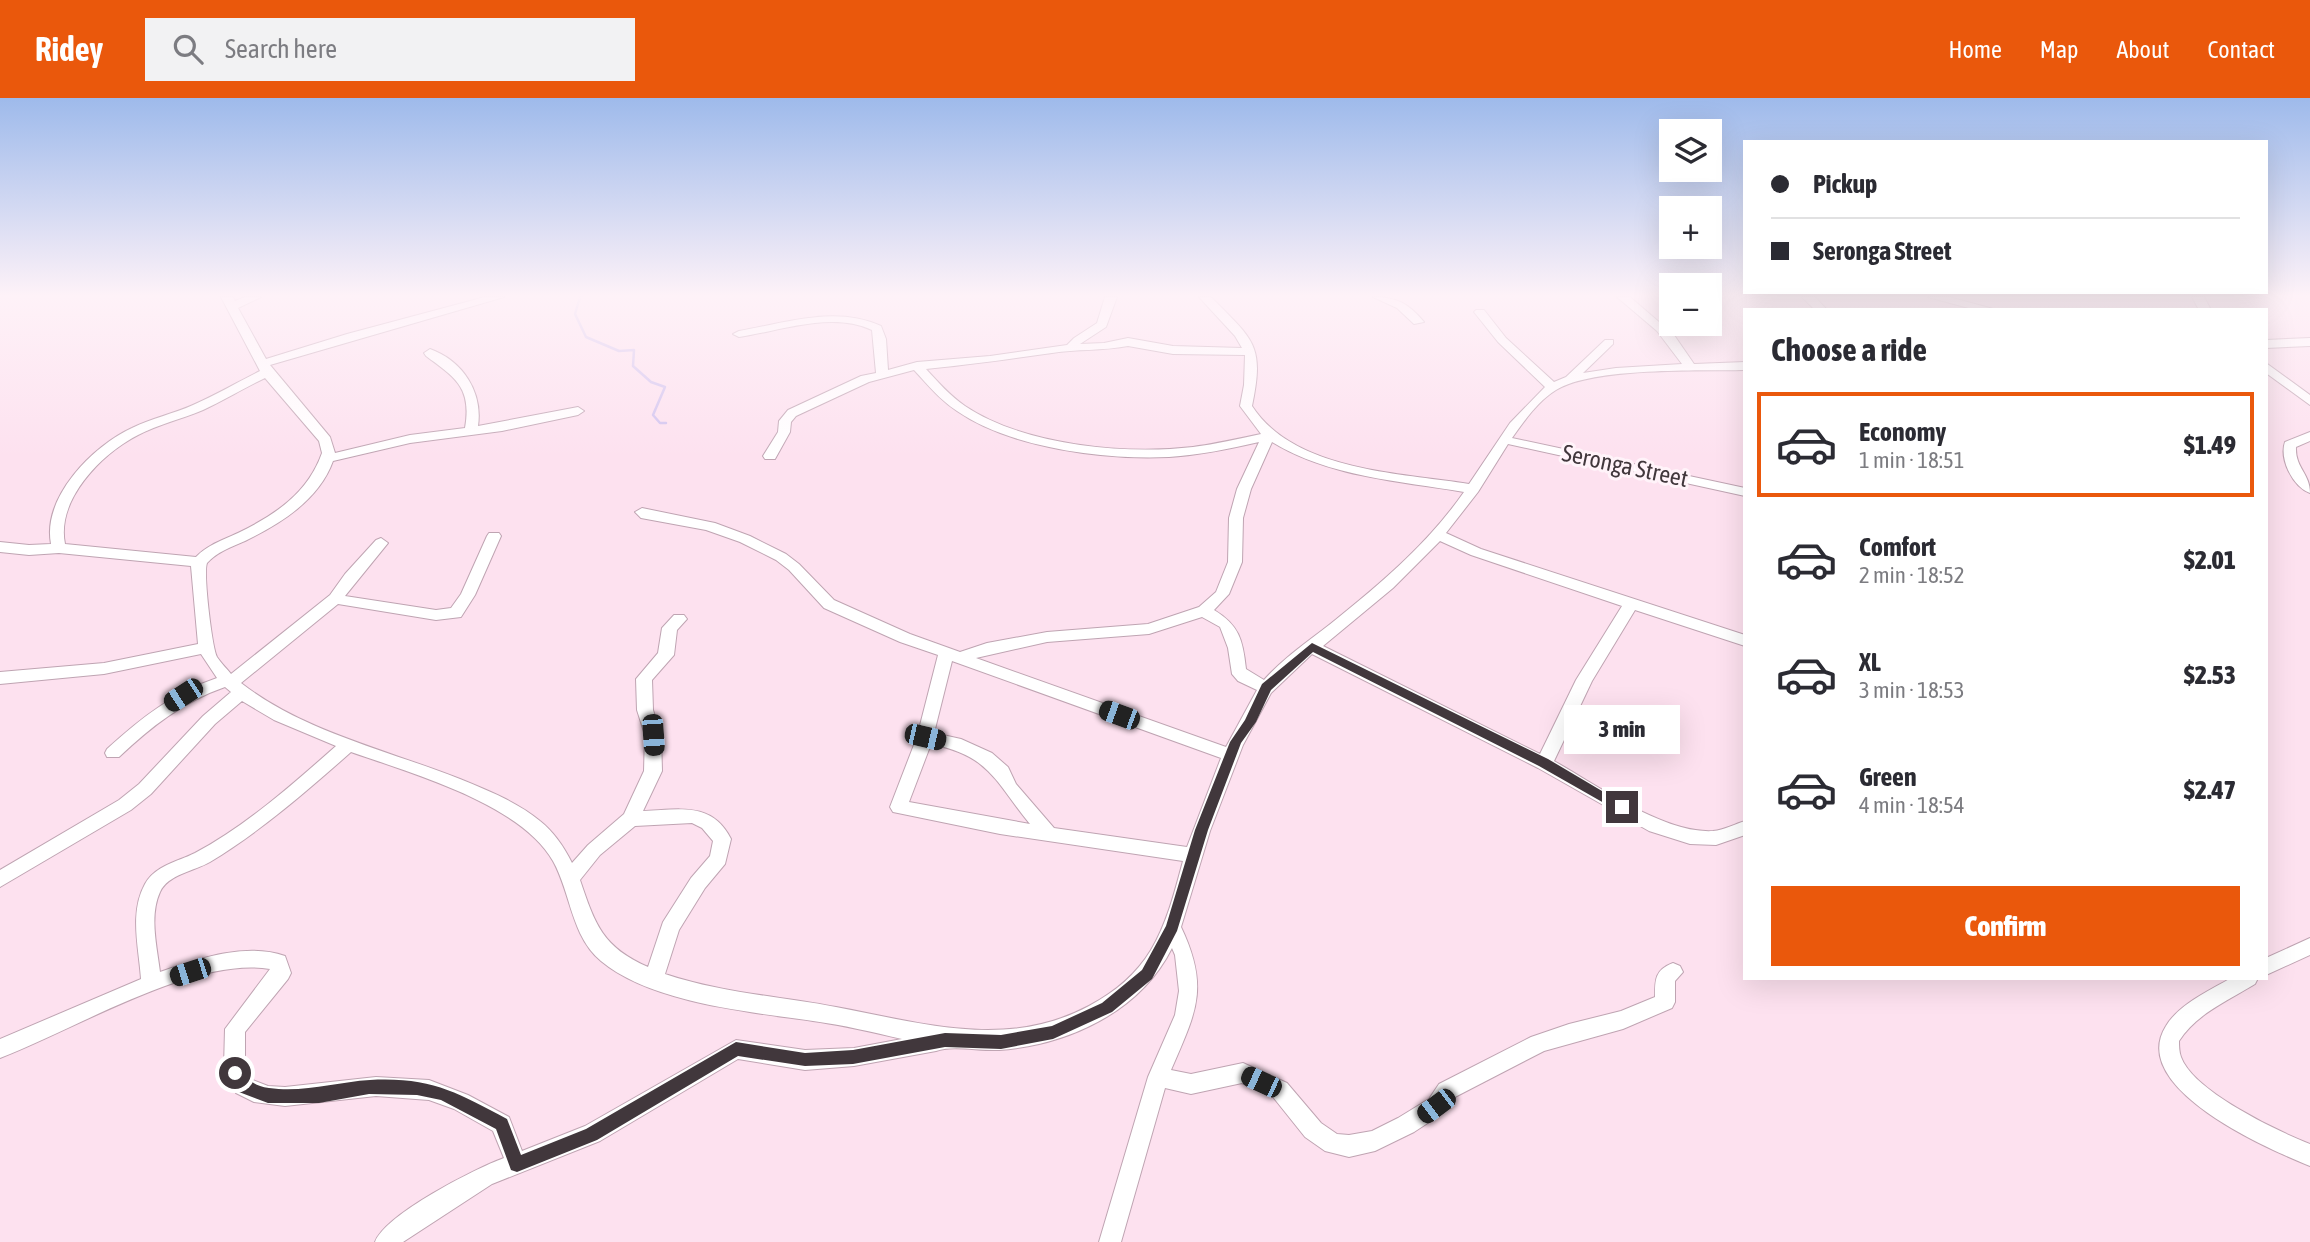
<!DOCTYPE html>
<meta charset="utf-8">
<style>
:root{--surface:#fff;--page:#f2f2f3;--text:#2b2b33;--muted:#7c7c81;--line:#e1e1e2;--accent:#ea580c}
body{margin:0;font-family:"Asap Condensed",sans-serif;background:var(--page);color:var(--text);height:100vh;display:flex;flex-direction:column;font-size:26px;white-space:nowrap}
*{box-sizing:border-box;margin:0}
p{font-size:23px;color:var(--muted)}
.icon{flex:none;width:38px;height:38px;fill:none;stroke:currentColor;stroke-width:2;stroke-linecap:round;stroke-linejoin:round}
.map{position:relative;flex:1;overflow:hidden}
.panel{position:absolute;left:1743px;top:210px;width:525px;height:672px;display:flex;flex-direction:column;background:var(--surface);border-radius:0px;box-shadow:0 7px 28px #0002}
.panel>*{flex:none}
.top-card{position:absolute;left:1743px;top:42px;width:525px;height:154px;border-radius:0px;box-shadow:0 7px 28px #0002;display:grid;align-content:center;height:154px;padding:0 28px;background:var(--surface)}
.buttons{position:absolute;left:1659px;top:21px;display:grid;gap:14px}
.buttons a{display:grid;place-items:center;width:63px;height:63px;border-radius:0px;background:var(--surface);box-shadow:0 7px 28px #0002;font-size:35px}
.end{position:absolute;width:32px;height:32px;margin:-16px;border:9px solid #41373c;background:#fff;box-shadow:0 0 0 4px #fff}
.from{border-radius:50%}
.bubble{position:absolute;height:49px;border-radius:0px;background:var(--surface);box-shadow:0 7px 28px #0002;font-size:23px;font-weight:800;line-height:49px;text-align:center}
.car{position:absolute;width:21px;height:42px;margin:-21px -10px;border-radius:9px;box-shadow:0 0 5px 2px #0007;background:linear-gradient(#222 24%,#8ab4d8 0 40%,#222 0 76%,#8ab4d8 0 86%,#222 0)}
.top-card b{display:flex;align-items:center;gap:24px;height:66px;font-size:26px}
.top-card b+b{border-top:2px solid var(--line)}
.top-card i{width:18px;height:18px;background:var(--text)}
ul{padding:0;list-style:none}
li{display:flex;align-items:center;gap:21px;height:105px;margin:0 14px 10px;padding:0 14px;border:4px solid transparent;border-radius:0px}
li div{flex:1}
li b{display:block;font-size:26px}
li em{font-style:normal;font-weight:800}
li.current{border-color:var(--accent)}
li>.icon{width:63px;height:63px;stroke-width:1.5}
h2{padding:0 28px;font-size:32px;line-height:84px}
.cta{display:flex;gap:14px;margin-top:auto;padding:14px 28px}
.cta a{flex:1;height:80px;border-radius:0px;background:var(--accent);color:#fff;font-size:28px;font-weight:800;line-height:80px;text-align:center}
header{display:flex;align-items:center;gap:42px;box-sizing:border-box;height:98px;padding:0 35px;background:var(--accent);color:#fff}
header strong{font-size:33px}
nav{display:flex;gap:38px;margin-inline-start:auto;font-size:24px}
.search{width:490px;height:63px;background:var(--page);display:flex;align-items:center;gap:18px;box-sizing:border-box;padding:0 24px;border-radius:0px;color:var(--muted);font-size:26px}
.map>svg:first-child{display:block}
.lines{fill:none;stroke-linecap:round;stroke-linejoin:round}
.stream{stroke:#d0c2ef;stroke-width:2.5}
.minor-casing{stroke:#bfa4b2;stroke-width:2}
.minor{fill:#fff;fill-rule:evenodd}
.route{fill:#41373c}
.labels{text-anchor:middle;stroke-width:6;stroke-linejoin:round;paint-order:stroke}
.street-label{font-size:24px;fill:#41373c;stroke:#fff3f9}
</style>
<header>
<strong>Ridey</strong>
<div class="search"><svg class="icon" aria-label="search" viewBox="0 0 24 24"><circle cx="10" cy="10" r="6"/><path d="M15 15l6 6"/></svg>Search here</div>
<nav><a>Home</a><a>Map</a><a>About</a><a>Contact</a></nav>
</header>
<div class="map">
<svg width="2310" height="1144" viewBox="0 0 2310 1144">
<rect width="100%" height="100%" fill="#fde1ef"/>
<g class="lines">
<path class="stream" d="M580,199l-5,17 11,23 33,14 15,-1 -1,16 18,16 14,5 -12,28 7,8h6"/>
<defs>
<path id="minor" d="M221,199h12l2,4 10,-4h16l-23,11 28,51 81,-25 138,-37h19l-234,68 60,72 5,16 75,-18 55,-7c7,-40 -9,-50 -39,-72l-2,-3 6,-4c33,12 53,43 48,77l100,-19 6,4 -6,4 -76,16 -92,12 -77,18c-14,39 -53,63 -88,80 -14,6 -28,11 -38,22 -4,10 5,84 10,94 4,6 10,12 14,17l99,-79 15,-21 31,-34 5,-2 7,5 -43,53 91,14 15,-2 10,-14 26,-58 2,-3h10l2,3 -26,59 -14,22 -25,3 -98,-16 -97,79c63,49 146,67 219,96 27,11 57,23 80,42 14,11 24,26 32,42l16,-18 36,-31 20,-43 1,-36 -8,-25 -1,-31 22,-26 4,-25 12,-13h10l3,4 -10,11 -3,25 -22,25 1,30 8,25 1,36 -19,40c35,-1 69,-10 88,28l-6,25 -20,24 -26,42 -14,44c57,19 113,22 171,33 86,16 171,43 253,-1 26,-14 47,-31 62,-56 16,-27 24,-59 32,-89l-183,-27 -107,-22 -3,-5 27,-70 21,-82 -38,-13 -76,-34 -35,-38 -13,-10 -36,-18 -34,-12 -65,-12 -6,-6 7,-4 73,15 35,13 36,18 13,10 35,36 76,34 50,18 27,-9 60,-11 101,-8 51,-17 17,-15 12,-30 1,-44 8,-29 22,-47c-30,7 -60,13 -90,15 -64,3 -159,-9 -212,-46 -17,-11 -29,-26 -43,-41l-45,12 -73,34 -5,6 -1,10 -15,27h-10l-2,-3 15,-24 1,-11 9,-11 73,-34 15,-3 -4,-43c-40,-19 -92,1 -133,7l-6,-3 6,-3c46,-8 97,-26 142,-5l5,13 2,31 29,-8 73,-6 77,-11 7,-7 23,-15 8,-26h12l-11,30 -26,17 24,-1 24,-5 45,8 69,2 -7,-12 -36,-39h12c42,43 54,47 41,109 42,65 148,67 217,78l41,-61 35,-36 -47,-45 -24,-30 2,-2h8l22,28 48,44 12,-5 39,-37h8v4l-30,29 33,-5 66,-4 -25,-33 -40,-34h13l44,38 20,29 51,-2v8c-45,1 -152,-3 -189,20 -18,11 -32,31 -44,48l233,50v8l-237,-52 -30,48 -32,41 35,16 264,86v11l-110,-36 -43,71 -38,80c43,24 110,73 159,70 11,-1 22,-7 32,-10v14l-29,10 -26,-1 -41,-13 -111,-63 -226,-114 -41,39 -28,52 -33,86 -29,96c29,61 15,85 -10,143l20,4 52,-11 44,20 34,40 16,11 12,1 23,-4 26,-13 31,-19 10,-15 92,-47 38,-13 52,-13 34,-14c0,-18 0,-27 18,-34l7,3 3,6 -8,9v21l-3,6 -49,21 -79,22 -91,47 -10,15 -29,19 -39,19 -26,6 -24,-6 -20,-14 -32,-40 -31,-14 -51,11 -26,-6 -44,154h-22l49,-165 27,-62 4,-24 -4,-36 -3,-7c-32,64 -104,97 -173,102 -21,1 -45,-5 -63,1l-82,15 -49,4 -67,-11 -138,82 -108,43 -89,58h-28c11,-28 99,-73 129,-84l-11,-27 -39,-22 -25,-9 -53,-4 -91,10 -31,-4 -18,-9 -12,-26 1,-38 45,-60c-77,-13 -198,62 -270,89v-19l141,-60c-2,-31 -12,-66 4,-95 11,-19 32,-22 50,-31 51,-27 98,-69 141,-107l-62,-26 -32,-19 -27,23 -64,70 -20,16 -131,77v-17l119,-70 20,-16 64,-68 28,-24 -6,-5c-43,15 -74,40 -106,70h-12l-2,-4 2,-4c34,-31 66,-56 110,-71l-16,-24 -97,20 -104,10v-12l104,-9 94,-19 -7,-78 -132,-13 -30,2 -29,-3v-10l29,3 22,-1c-9,-47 42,-98 81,-116 20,-10 41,-14 61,-23 23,-10 45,-23 67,-34zM1128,248l45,8 72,1 -1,30 -4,21 21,28c-23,5 -45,10 -68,13 -69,8 -170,-2 -228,-41 -15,-10 -27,-24 -39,-37 43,-4 84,-10 126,-16 25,-4 50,-2 76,-7zM265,280l54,63 3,12c-14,40 -47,62 -84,80 -15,7 -31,12 -42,24l-131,-13c-9,-44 36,-90 73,-109 21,-11 44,-16 65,-25 21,-10 41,-22 62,-32zM1272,344c57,35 128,39 192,50 -34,49 -79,88 -125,125 -25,21 -53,38 -75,63l-18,-11c-3,-29 -7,-44 -32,-59l15,-16 13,-32 1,-44 8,-29zM1440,443l31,14 151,51 -46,74 -36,74 -217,-108 70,-58zM1202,519l18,10 8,21 4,26 6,7 19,9 -31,57 -250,-89 71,-16 102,-8zM952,563l269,97 -34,89 -133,-19 -38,-44 -8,-17 -16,-14 -31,-14 -27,-6zM931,646c60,12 64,38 99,80l-121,-22zM351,654c60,21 170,52 202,109 18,32 18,75 48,100 50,42 150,51 212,60 30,4 59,11 89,18l-48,9 -49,2 -69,-10 -151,86 -63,25 -13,-34 -41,-22 -39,-15 -53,-3 -91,10 -17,-1 -18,-7 -5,-12v-35l43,-53 3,-6 -6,-17c-40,-14 -87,3 -125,16 -3,-25 -11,-56 0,-80 8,-18 35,-21 50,-30 51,-31 97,-71 141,-110zM692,725l10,5 11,13 -3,15 -19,22 -28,44 -15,45c-46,-20 -53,-43 -68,-87l20,-25 35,-29z
M1373,199c24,0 36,7 51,25l-10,2 -17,-16z
M1802,199h13l12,13h-12z
M1928,199h21l48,13h-21z
M2192,199h12l7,13h-12z
M2310,240v8l-44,2v-8z
M2266,265l44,32v10l-44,-32z
M2310,334v9l-14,6c-1,21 14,26 14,46 -17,-6 -31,-34 -25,-51z
M2310,840v17l-44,20v-17z
M2231,880h27l-3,6c-26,16 -59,30 -76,57 0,5 0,11 2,16 12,34 96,74 129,87v22c-42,-17 -183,-78 -144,-140 13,-22 43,-35 65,-48z"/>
</defs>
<use href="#minor" class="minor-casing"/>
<use href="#minor" class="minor"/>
</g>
<linearGradient id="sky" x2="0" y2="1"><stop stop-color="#9ebaeb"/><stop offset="0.55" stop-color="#fef2f8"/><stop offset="1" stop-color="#fef2f8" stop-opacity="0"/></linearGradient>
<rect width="2310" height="359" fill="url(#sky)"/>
<path class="route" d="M1312,545l236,116 81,48 -7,5 -4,-1 -79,-45 -226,-114 -42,38 -15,32 -15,21 -33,87 -31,101 -25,48 -40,33 -59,27 -52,10 -56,-2 -92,17 -48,2 -67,-10 -141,84 -80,32 -6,-2 -15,-41 -55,-29 -24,-5 -48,-1 -50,9h-51l-29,-11 -11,-19 2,-5 5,-2c14,6 10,19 34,22 35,5 67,-6 101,-8 62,-3 85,12 137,39l14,36 65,-26 150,-87 69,11 48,-3 92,-17 56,2 51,-9 50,-23 40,-33 24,-44 29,-96 35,-88 15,-22 17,-36z"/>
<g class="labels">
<g class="street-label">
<text transform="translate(1625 368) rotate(12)" y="8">Seronga Street</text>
</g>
</g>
</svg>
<div class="buttons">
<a><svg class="icon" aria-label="layers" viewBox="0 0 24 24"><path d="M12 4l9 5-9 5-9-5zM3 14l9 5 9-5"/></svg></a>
<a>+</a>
<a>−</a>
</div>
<i class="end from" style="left:235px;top:975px"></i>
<i class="end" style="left:1622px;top:709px"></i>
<div class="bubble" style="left:1564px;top:607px;width:116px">3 min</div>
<i class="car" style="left:183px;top:597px;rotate:237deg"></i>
<i class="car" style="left:1119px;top:617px;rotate:290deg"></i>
<i class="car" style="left:653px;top:637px;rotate:176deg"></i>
<i class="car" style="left:925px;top:639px;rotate:103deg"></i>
<i class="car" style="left:190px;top:874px;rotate:252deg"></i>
<i class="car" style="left:1261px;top:984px;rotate:295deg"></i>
<i class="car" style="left:1436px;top:1008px;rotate:233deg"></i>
<div class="top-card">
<b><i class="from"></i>Pickup</b>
<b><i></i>Seronga Street</b>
</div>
<section class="panel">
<h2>Choose a ride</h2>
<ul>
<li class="current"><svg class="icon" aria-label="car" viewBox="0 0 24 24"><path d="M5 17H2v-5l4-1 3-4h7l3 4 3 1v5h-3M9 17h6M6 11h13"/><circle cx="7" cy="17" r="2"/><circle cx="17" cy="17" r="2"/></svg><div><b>Economy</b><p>1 min · 18:51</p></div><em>$1.49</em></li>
<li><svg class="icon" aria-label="car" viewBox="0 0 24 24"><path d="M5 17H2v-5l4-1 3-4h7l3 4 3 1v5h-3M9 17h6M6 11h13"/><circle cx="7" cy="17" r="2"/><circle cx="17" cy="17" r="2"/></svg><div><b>Comfort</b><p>2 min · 18:52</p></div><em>$2.01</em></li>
<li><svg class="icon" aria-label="car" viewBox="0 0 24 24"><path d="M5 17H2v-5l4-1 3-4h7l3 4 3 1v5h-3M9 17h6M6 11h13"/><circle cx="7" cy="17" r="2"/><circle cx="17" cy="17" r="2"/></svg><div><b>XL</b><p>3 min · 18:53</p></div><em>$2.53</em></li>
<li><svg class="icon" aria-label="car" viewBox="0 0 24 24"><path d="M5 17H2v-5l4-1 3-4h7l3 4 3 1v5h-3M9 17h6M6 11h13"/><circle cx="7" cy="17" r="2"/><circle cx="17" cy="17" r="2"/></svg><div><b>Green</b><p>4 min · 18:54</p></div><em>$2.47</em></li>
</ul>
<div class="cta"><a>Confirm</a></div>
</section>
</div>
